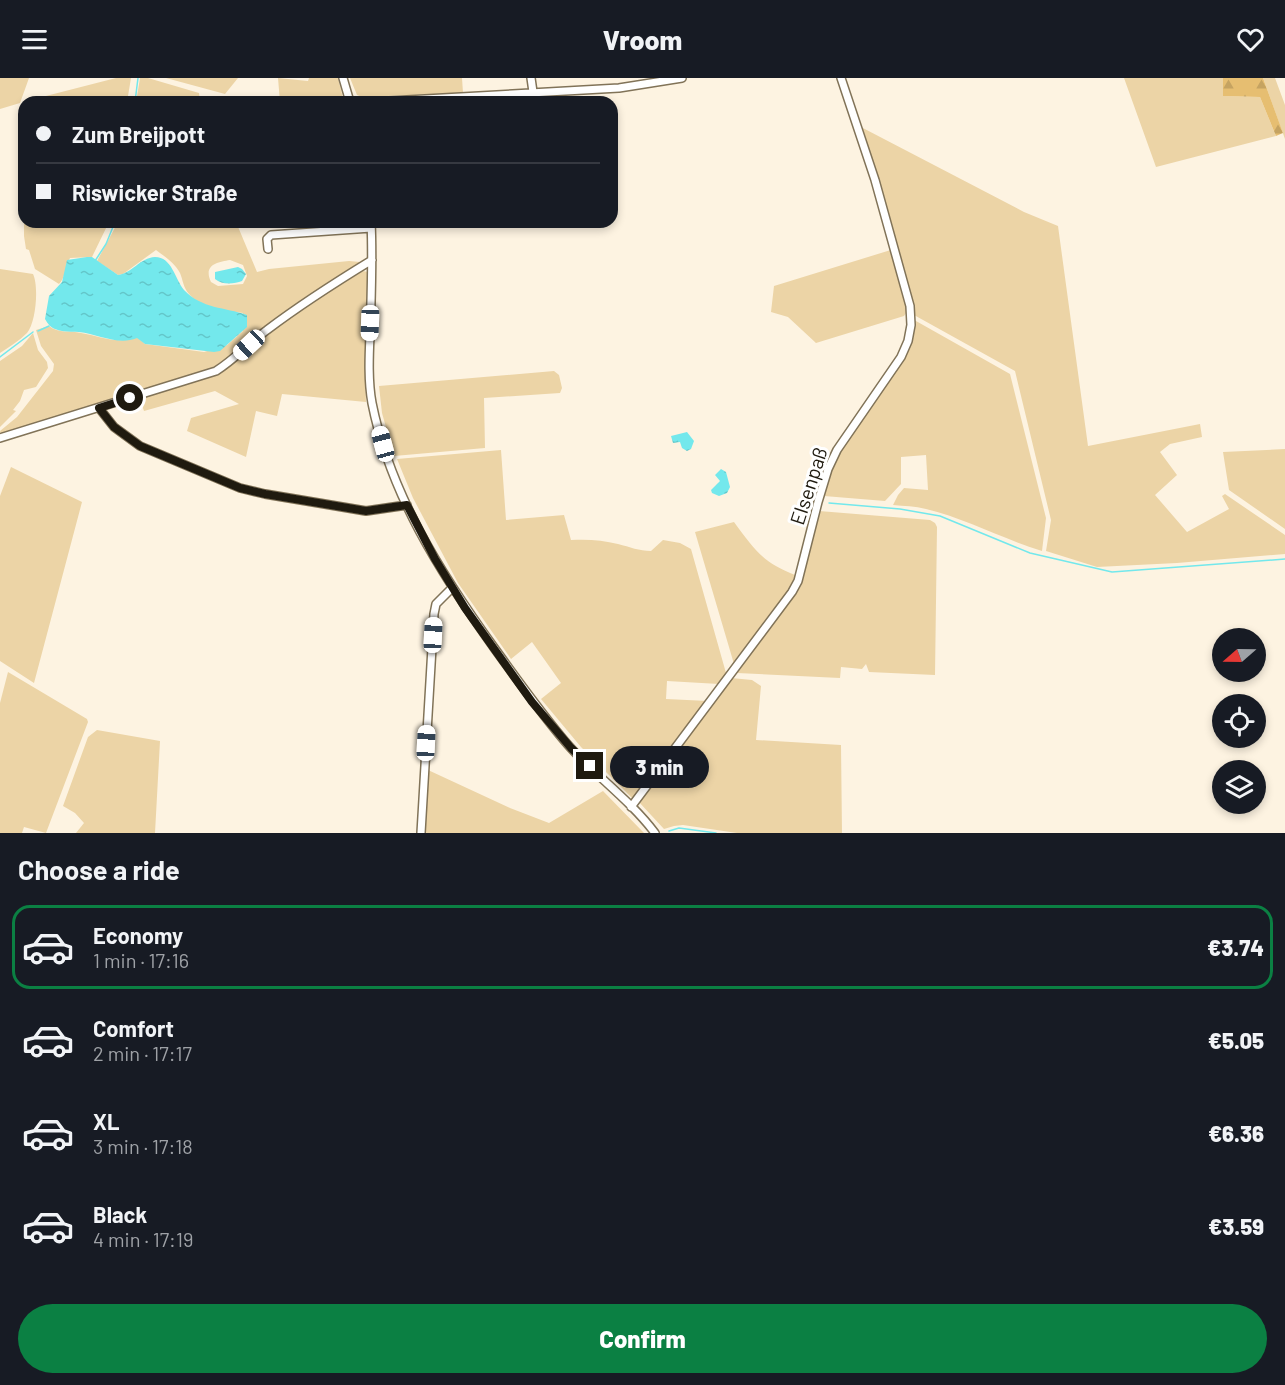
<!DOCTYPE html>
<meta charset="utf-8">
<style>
:root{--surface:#171b24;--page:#20242c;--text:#f1f3f6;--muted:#9ea1a6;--line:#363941;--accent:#0b8043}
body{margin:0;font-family:Barlow,sans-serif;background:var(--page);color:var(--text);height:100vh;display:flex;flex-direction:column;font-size:22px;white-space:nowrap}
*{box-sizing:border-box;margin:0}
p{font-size:20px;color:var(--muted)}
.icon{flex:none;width:33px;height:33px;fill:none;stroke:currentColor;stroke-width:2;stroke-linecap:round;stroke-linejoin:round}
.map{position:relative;height:755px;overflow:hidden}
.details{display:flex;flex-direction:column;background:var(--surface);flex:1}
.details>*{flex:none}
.hud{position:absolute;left:18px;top:18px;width:600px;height:132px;border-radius:18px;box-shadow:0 3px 9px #0003;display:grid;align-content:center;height:132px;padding:0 18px;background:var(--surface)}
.needle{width:39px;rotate:250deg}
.buttons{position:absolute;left:1212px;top:550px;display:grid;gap:12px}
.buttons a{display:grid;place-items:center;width:54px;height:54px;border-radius:50%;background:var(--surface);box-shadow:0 3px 9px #0003;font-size:30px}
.end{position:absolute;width:27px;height:27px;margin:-14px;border:8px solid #1f1a0f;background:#fff;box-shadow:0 0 0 3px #fff}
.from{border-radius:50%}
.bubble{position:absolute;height:42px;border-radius:21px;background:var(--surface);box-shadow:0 3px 9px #0003;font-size:20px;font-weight:800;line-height:42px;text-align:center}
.car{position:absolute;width:18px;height:36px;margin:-18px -9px;border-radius:8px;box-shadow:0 0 4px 2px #0007;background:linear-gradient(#fff 24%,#345 0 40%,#fff 0 76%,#345 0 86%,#fff 0)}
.hud b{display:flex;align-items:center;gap:21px;height:57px;font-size:22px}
.hud b+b{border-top:2px solid var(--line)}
.hud i{width:15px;height:15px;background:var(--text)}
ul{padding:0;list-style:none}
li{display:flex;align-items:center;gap:18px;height:84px;margin:0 12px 9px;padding:0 6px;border:3px solid transparent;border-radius:18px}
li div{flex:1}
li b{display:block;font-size:22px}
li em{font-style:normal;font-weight:800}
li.current{border-color:var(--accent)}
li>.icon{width:54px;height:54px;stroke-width:1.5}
h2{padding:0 18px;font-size:27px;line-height:72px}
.action{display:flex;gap:12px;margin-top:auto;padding:12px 18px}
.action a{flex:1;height:69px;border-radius:36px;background:var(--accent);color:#fff;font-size:24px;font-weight:800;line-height:69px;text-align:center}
header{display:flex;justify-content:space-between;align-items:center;height:78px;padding:0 18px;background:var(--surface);font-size:27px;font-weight:800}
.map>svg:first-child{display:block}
.grass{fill:#ecd4a6;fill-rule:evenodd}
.forest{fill:url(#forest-firs)}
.water{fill:url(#water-ripples)}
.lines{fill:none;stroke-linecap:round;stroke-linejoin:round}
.stream{stroke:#73e8ec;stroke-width:1.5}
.minor-casing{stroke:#817358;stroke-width:10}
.minor{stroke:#fff;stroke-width:7}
.route{stroke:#1f1a0f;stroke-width:8}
.labels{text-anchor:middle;stroke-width:6;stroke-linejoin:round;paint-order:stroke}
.street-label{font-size:20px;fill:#1f1a0f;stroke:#fff}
</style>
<header><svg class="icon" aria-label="menu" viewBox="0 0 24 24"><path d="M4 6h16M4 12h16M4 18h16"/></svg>Vroom<svg class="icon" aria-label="heart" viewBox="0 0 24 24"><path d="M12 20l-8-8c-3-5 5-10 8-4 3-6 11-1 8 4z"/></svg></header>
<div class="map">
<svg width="1285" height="755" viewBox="0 0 1285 755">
<defs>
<pattern id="forest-firs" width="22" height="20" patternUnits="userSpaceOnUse" patternTransform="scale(1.5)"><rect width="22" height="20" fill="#e6be71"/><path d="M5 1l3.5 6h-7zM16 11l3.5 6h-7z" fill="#c5a361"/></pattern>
<pattern id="water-ripples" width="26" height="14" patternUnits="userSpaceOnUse" patternTransform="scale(1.5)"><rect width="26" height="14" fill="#73e8ec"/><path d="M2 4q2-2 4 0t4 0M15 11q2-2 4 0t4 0" fill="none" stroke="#63c6c9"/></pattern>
</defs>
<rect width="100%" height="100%" fill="#fdf3e1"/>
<path class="grass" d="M0,0h29l-9,25 -20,6z
M116,0h15l-4,24h-86l1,-5z
M140,0h8l51,15 1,9h-64z
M166,0h72l-13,16z
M278,0l30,3 1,-3h29l6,24h-64z
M350,0h112l1,15 -101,4 -5,-2z
M1124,0h99l1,18 36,1 16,39 -120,31z
M1263,0h12l10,27v34z
M859,48l165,86 34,14 30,220 112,-22 2,13 -32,7 -10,8 17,23 -22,20 32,37 42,-23 -7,-13 3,-2 60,41v19l-108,9 -80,4 -51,-16 5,-31 -36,-149 -101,-56c-12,-64 -35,-126 -55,-189z
M24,136v8h85l-17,35 -22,1c-5,8 -4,19 -11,26l-24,-15 -6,-19 -3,-1 -2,-13z
M118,144h118l21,50 12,-3 80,-8 11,1v2l-139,101 -11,5 -209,65 -1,-4 17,-14 36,-46 1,-7 -13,-18 -5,-16 13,-4c10,8 21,4 32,7 19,3 37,12 56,4l8,7 59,8 23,-7 16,-14v-18c-17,-2 -42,-5 -54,-19 -6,-7 -6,-14 -9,-21 -5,-10 -16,-17 -24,-23l-33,24 -5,1 -21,-14zM230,182l13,5 4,11 -4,8 -25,2 -7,-4c-8,-17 6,-20 19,-22z
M894,171l15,60 -5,7 -88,27 -28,-26 -17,-5 3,-26z
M0,191l33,5c6,12 3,49 -6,59 -8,8 -18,14 -27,20z
M363,193l5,1v3l-3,79 1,48 -84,-8 -5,22 -21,-5 -10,46 -59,-26 4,-13 48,-14 -24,-13 -71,20 -5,-14 62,-19 53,-34 36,-29z
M914,243h2l94,53 36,144 -4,33c-39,-12 -78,-33 -116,-42 -11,-3 -22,-3 -33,-4l5,-10 6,-7 24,2 -2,-35 -25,2v27l-16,17 -61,-5c0,-41 54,-96 75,-131 8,-12 11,-30 15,-44z
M33,255l5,17 9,12 1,6 -12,19 -12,3 -4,11 -7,9 3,1 -16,16v-66l22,-15z
M554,293l5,4 3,13 -2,5 -76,5 1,50 -91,8 -12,-43 -3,-27z
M1285,371v80l-56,-39 -6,-38z
M501,372l5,70 58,-5 7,25c16,-1 32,0 47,4 12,3 21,7 33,7l12,-11 17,3 11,6 35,124 -7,11 -52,-3 -1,18 42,2 -76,97 -51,-51 -40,-48 20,-16 -29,-41 -21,17 -53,-76 -45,-85 -16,-39z
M11,389l71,35 -48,181 -34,-22v-165z
M819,433l111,9 5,3 2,4 -2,148 -66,-3 -3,-8 -4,5 -21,-2 -1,11 -103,-5 64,-87z
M734,444c20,27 28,40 61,53 -6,26 -44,67 -61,89l-39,-132z
M8,594l79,47 1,3 -42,111 -22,-6 -2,6h-22v-130z
M731,600l21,2 9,6 -5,54 85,5 1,88h-105l-54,-8 -9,1 -10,3 -26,-28z
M97,652l63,11 -5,92h-79l8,-10 -9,-10 -12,-7 25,-69z
M428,692l82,38 39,15 54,-32 41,42h-219z"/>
<path class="forest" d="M1223,0h40l20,55 -7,3 -16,-39 -37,-1z"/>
<path class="water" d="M87,179h5l26,18c14,-2 22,-17 37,-18 17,0 20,22 29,33 18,19 41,17 63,25v12l-27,24 -6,1 -69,-8 -8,-6c-19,8 -39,-4 -58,-6 -8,-1 -15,1 -24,-3 -5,-2 -7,-5 -10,-10l4,-23 13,-14 5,-22z
M238,189l4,2 4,5 -4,7c-8,3 -20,4 -27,-2v-7z
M687,354l7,9 -3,8 -4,2 -5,-3 -2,-6 -7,1 -2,-7z
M721,391l5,3 4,15 -3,6 -8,3 -7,-3 -1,-3 9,-9 -5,-6z"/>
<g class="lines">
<path class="stream" d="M135,24l3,-24
M95,183l11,-17 9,-22
M38,253l11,-5
M0,279l33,-25
M829,425l71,6 40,7 90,37 82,19 173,-13
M669,753l10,-3 37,5"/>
<defs>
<path id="minor" d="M343,0l7,24
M531,0l3,21
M371,24l248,-14 63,-10
M371,144c2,38 0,76 -1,113 -1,22 -2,46 2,68 18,91 69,171 123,246 24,33 47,66 74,97 27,30 61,54 86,87
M268,171l-1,-10 4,-4 100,-7
M99,330l15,19 26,19 100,42 25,6 101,17 41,-6
M0,360l216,-67c19,-12 33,-28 51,-41 33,-25 69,-48 105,-70
M631,729l161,-215 6,-11 20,-79 10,-33 9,-19 64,-93 7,-16 3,-16 -1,-19 -35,-126 -34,-102
M421,755l13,-219 2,-10 16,-16"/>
</defs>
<use href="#minor" class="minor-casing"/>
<use href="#minor" class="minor"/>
</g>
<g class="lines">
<path class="route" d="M130,320l-31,10 15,19 26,19 100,42 25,6 101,17 41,-6 28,54 30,49 67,94 39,46 19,18"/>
</g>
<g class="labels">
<g class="street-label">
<text transform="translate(809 408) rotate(-72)" y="7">Elsenpaß</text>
</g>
</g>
</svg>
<div class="buttons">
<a><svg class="needle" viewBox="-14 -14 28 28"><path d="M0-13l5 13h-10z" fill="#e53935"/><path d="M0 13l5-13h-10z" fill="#9ea1a6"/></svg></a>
<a><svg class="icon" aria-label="locate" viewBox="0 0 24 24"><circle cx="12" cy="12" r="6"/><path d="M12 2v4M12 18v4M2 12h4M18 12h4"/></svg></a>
<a><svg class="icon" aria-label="layers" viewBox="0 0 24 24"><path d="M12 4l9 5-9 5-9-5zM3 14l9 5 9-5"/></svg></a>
</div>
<i class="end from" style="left:130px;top:320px"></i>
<i class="end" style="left:590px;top:688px"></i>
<div class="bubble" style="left:610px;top:668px;width:99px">3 min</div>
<i class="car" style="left:370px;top:245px;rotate:182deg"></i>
<i class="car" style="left:249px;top:267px;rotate:227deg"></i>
<i class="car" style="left:383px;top:366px;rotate:345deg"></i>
<i class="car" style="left:433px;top:557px;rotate:3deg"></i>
<i class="car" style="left:426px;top:665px;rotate:3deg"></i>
<div class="hud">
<b><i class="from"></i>Zum Breijpott</b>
<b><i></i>Riswicker Straße</b>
</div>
</div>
<section class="details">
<h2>Choose a ride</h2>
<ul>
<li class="current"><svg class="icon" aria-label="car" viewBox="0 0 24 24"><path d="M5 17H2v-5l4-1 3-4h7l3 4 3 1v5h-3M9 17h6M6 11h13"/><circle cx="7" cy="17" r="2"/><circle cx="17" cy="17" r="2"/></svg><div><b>Economy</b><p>1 min · 17:16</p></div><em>€3.74</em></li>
<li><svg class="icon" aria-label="car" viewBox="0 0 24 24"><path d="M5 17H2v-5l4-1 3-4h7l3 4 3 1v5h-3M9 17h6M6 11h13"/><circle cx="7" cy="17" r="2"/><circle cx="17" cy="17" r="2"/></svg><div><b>Comfort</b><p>2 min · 17:17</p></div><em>€5.05</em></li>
<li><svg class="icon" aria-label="car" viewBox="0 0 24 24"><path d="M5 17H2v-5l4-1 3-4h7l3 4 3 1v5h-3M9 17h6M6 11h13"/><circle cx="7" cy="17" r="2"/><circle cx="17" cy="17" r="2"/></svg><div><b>XL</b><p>3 min · 17:18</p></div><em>€6.36</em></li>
<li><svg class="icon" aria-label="car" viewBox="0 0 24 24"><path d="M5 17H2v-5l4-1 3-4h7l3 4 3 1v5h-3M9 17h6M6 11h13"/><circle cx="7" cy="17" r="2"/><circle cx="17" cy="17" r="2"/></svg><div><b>Black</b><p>4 min · 17:19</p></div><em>€3.59</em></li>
</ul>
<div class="action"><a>Confirm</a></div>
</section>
